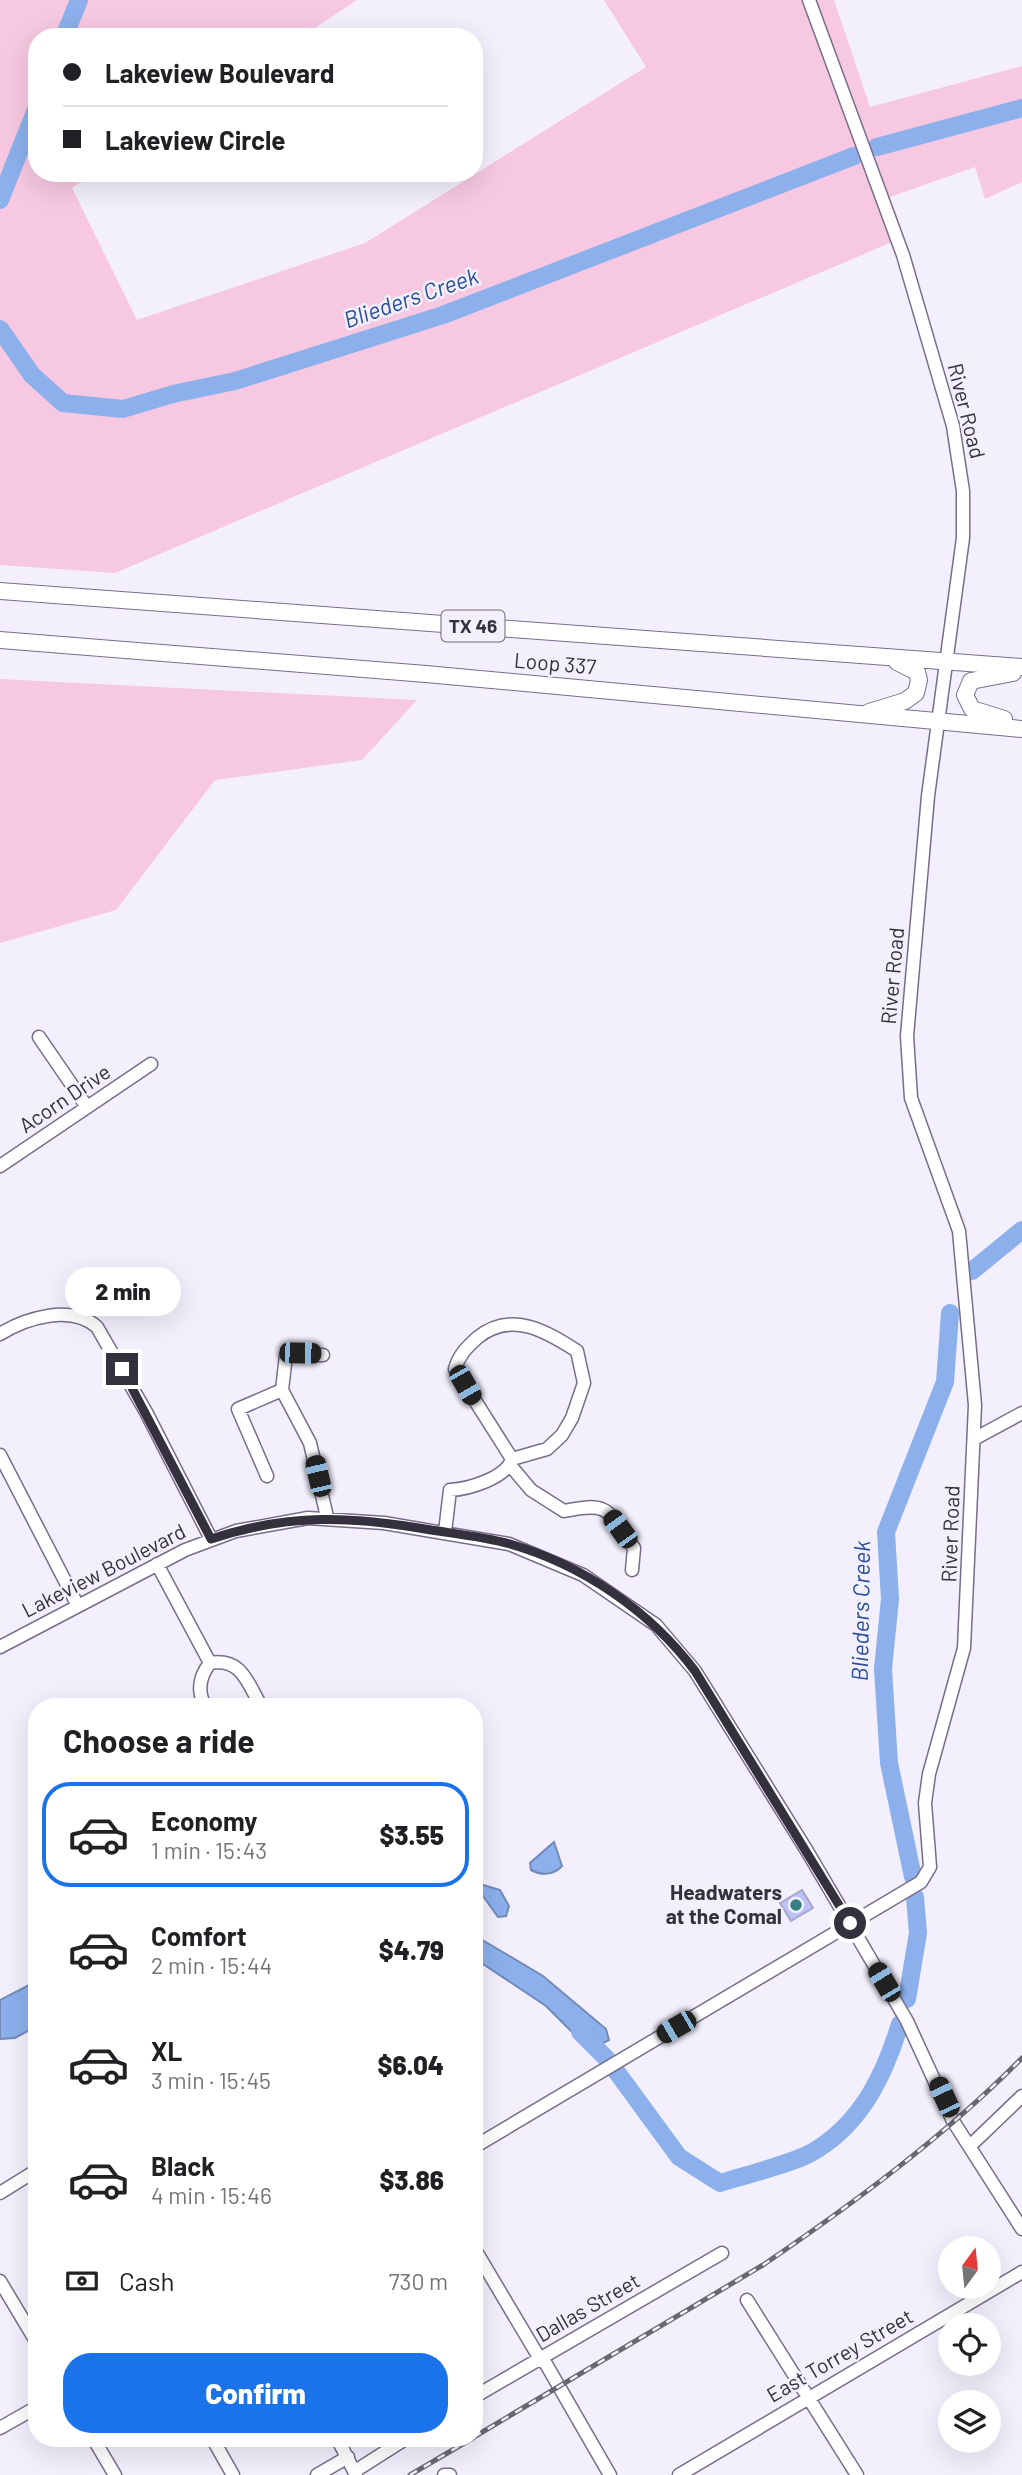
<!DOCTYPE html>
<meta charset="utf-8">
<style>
:root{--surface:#fff;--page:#f6f6f6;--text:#202124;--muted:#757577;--line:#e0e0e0;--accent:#1a73e8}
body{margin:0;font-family:Barlow,sans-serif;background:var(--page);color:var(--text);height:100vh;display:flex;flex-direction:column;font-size:26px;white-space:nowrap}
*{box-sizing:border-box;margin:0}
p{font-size:23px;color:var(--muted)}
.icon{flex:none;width:38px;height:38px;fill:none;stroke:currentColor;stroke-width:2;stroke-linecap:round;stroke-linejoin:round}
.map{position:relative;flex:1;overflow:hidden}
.panel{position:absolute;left:28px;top:1698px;width:455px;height:749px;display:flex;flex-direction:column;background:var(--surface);border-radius:28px;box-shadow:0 7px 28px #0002}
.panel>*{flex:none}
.banner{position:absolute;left:28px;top:28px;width:455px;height:154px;border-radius:28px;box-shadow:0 7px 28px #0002;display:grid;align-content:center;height:154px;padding:0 35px;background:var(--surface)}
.needle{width:46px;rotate:15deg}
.tools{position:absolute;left:938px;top:2236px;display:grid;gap:14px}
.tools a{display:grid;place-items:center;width:63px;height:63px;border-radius:50%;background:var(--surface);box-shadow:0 7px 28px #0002;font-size:35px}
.end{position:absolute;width:32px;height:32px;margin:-16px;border:9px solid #35303d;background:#fff;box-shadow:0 0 0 4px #fff}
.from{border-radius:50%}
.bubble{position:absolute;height:49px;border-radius:24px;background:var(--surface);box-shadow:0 7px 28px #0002;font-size:23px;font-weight:800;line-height:49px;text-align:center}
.car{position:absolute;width:21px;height:42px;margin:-21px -10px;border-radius:9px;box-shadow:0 0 5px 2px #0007;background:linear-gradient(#222 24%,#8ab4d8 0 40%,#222 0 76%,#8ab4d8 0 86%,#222 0)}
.banner b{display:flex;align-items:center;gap:24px;height:66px;font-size:26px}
.banner b+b{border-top:2px solid var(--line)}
.banner i{width:18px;height:18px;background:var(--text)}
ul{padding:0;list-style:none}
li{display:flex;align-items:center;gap:21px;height:105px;margin:0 14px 10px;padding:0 21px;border:4px solid transparent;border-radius:28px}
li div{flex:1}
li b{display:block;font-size:26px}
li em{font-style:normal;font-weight:800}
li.current{border-color:var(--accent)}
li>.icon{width:63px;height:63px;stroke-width:1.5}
h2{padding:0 35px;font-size:32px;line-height:84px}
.pay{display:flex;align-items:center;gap:18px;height:77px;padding:0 35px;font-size:26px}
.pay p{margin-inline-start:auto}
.button{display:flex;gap:14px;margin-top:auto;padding:14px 35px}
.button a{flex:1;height:80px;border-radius:28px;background:var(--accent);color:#fff;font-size:28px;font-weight:800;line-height:80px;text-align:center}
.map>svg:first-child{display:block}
.green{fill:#f7c8e1}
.water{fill:#8bb0ec;stroke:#718ab8;stroke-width:2}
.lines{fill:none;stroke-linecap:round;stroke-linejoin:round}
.river{stroke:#8bb0ec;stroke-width:18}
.building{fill:#bdc1f8;stroke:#a4a7c7;stroke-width:2}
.minor-casing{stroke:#786d8a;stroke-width:15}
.major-casing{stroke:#786d8a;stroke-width:18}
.minor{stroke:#fff;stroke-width:12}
.major{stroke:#fff;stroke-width:16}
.rail-casing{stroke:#6b6674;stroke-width:5}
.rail{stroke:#f4effd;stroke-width:2.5;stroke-dasharray:8;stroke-linecap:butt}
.route{stroke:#35303d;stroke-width:9}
.poi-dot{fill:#378081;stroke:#f4effd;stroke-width:2.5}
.labels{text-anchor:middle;stroke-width:5;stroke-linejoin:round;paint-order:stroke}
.shield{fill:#f4effd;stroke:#6e6977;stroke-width:2}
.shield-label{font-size:19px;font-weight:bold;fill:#35303d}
.street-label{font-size:21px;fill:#35303d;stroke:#f4effd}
.poi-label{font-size:21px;font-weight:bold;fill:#35303d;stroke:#f4effd;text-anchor:end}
.water-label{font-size:23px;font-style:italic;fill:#265097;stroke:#f4effd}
</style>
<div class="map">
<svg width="1022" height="2475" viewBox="0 0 1022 2475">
<rect width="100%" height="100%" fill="#f4effd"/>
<path class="green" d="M0,0h357l-56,37h-264v136h57l-22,15 65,132 228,-77 281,-176 -42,-67h230l36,107 152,-41v116l-37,17 -10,-32 -85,30 14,40 -789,336 -115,-8z
M0,679l417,21 -55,60 -147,20 -99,130 -116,33z"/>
<path class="water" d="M554,1842l8,24c-8,9 -20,10 -31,4l-1,-7z
M480,1884l20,6 9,16 -3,10 -8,1 -22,-31z
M474,1935l69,41 63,53 3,11 -19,10 -44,-44 -72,-48z
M37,1981v45l-22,12 -15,1v-39z"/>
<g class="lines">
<path class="river" d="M64,37l15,-37
M877,147l145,-39
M0,200l37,-93
M0,329l32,46 31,28 60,6 50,-15 62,-13 208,-66 411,-159
M972,1271l50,-41
M913,1877l-24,-114 -6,-94 7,-70 -4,-67 59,-150 5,-69
M907,1999l11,-66 -3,-36
M580,2032l27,27
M616,2071l63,86 41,26c24,-8 77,-20 96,-33 47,-29 69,-77 84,-126"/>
</g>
<path class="building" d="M802,1890l11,18 -22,13 -11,-18z"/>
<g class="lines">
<defs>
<path id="minor" d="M39,1037l48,70
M0,1166l151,-102
M0,1334c26,-16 71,-30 97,-7l49,85 65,127
M323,1355h-37l-4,35 28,53 17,74
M974,1439l48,-26
M0,1455l78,151
M510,1465l21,25 33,21c48,-10 43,0 70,37l-2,22
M267,1476l-29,-67 44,-19
M445,1532l5,-42c19,-1 56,-12 62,-31l-57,-90c4,-14 11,-21 22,-31 34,-28 69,-7 100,13l7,32 -12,35 -10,17 -15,14 -35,10
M157,1564l53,99
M0,1647l185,-97 51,-19 72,-13 76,5 125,21 74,31 73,50 39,46 112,180 100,170 46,100 69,108
M205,1706c-8,-15 -6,-29 5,-43 32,-5 37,19 51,43
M971,2145l51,-49
M474,2147l447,-265 9,-15 -5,-64 4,-29 35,-126 11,-243 -16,-174 -48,-133 -4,-62 21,-240 35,-258v-47l-10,-65 -50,-171 -94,-255
M0,2193l37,-23
M474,2248l66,111 6,5 64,111
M0,2281l37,62
M747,2300l110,175
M474,2397l248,-144
M0,2428l37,-21
M93,2438l22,37
M212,2438l21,37
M337,2438l19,37
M355,2471l52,-33
M317,2475l31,-18
M444,2475h6
M679,2475l343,-203"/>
<path id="major" d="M0,591l1022,76
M0,640l426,34 596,55
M869,712l36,-11 11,-8 3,-13 -2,-8 -20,-10
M1004,719l-32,-10 -7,-14 6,-14 42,-8"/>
</defs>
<use href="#minor" class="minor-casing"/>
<use href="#major" class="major-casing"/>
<use href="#minor" class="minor"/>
<use href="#major" class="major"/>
<defs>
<path id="rail" d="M474,2437l289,-172c91,-62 181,-128 259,-207
M410,2475l63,-37"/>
</defs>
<use href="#rail" class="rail-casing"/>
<use href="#rail" class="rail"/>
</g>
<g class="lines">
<path class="route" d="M122,1369l89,170c78,-26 141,-23 220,-9 26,4 54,7 79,14 73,21 140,67 185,127l155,252"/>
</g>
<circle class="poi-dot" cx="796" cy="1905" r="7"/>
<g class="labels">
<rect class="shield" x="441.5" y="610.5" width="63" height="31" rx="5"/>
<g class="shield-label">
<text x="473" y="633">TX 46</text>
</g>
<g class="street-label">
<text transform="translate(966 411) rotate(76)" y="7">River Road</text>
<text transform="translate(555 664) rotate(5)" y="7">Loop 337</text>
<text transform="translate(893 976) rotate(-85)" y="7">River Road</text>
<text transform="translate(65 1099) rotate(-34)" y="7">Acorn Drive</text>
<text transform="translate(951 1534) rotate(-88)" y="7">River Road</text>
<text transform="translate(104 1571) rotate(-27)" y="7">Lakeview Boulevard</text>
<text transform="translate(588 2308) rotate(-30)" y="7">Dallas Street</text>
<text transform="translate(840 2356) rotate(-30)" y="7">East Torrey Street</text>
</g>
<g class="poi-label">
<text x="782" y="1900">Headwaters<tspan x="782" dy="24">at the Comal</tspan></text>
</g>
<g class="water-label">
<text transform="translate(411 298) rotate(-19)" y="8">Blieders Creek</text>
<text transform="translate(861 1611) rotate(-89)" y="8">Blieders Creek</text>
</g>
</g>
</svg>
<div class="tools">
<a><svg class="needle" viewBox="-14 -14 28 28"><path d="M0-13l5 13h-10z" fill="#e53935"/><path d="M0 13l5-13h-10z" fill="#757577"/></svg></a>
<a><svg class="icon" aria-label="locate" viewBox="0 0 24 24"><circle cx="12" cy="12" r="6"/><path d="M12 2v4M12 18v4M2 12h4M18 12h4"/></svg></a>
<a><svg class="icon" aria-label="layers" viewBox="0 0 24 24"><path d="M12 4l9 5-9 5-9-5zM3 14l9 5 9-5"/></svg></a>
</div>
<i class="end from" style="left:850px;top:1923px"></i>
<i class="end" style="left:122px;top:1369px"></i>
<div class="bubble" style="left:65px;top:1267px;width:116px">2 min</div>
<i class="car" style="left:300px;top:1353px;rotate:91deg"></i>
<i class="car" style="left:465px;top:1385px;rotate:150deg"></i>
<i class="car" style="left:318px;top:1476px;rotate:347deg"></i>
<i class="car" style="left:620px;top:1529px;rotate:324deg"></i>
<i class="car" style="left:884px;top:1982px;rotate:329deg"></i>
<i class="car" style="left:676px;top:2027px;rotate:240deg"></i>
<i class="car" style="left:944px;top:2097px;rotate:335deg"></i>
<div class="banner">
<b><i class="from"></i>Lakeview Boulevard</b>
<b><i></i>Lakeview Circle</b>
</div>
<section class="panel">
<h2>Choose a ride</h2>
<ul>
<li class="current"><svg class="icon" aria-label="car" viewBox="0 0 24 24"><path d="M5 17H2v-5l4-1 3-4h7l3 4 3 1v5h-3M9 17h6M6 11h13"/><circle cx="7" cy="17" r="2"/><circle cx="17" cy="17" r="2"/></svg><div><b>Economy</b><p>1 min · 15:43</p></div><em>$3.55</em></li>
<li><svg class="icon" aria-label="car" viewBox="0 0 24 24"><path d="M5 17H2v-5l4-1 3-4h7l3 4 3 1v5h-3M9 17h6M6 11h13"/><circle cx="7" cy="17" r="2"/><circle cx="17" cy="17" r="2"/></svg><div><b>Comfort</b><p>2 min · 15:44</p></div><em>$4.79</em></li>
<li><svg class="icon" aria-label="car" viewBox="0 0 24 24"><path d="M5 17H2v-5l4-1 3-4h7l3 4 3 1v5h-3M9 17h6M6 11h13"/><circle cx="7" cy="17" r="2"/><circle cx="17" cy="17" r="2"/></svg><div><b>XL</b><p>3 min · 15:45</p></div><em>$6.04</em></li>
<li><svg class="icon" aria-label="car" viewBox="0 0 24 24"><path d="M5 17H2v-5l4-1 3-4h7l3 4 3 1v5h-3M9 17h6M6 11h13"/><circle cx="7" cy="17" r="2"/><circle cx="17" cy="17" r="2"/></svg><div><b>Black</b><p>4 min · 15:46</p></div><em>$3.86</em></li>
</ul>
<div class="pay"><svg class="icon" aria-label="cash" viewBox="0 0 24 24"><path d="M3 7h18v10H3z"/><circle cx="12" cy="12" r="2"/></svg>Cash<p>730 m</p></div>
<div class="button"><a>Confirm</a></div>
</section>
</div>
